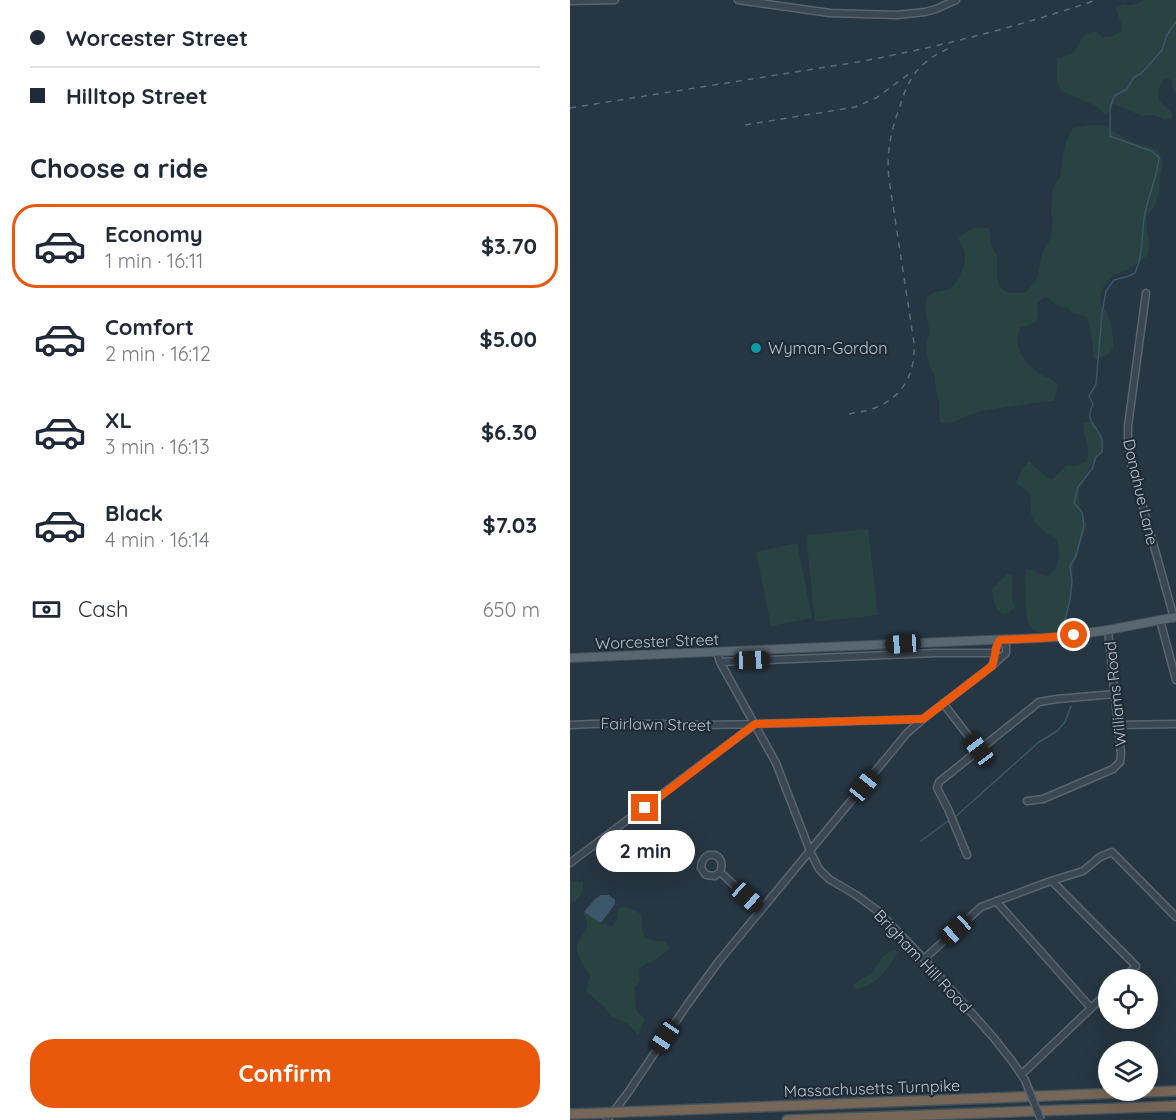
<!DOCTYPE html>
<meta charset="utf-8">
<style>
:root{--surface:#fff;--page:#f2f2f3;--text:#1f2937;--muted:#747a83;--line:#e0e1e3;--accent:#ea580c}
body{margin:0;font-family:Quicksand,sans-serif;background:var(--page);color:var(--text);height:100vh;display:flex;flex-direction:column;font-size:22px;white-space:nowrap}
*{box-sizing:border-box;margin:0}
p{font-size:20px;color:var(--muted)}
.icon{flex:none;width:33px;height:33px;fill:none;stroke:currentColor;stroke-width:2;stroke-linecap:round;stroke-linejoin:round}
.map{position:relative;flex:1;overflow:hidden}
.sheet{display:flex;flex-direction:column;background:var(--surface);width:570px}
.sheet>*{flex:none}
.hud{display:grid;align-content:center;height:132px;padding:0 30px;background:var(--surface)}
.fabs{position:absolute;left:528px;top:969px;display:grid;gap:12px}
.fabs a{display:grid;place-items:center;width:60px;height:60px;border-radius:50%;background:var(--surface);box-shadow:0 6px 24px #0002;font-size:30px}
.end{position:absolute;width:27px;height:27px;margin:-14px;border:8px solid #ea580c;background:#fff;box-shadow:0 0 0 3px #fff}
.from{border-radius:50%}
.bubble{position:absolute;height:42px;border-radius:21px;background:var(--surface);box-shadow:0 6px 24px #0002;font-size:20px;font-weight:800;line-height:42px;text-align:center}
.car{position:absolute;width:18px;height:36px;margin:-18px -9px;border-radius:8px;box-shadow:0 0 4px 2px #0007;background:linear-gradient(#222 24%,#8ab4d8 0 40%,#222 0 76%,#8ab4d8 0 86%,#222 0)}
.hud b{display:flex;align-items:center;gap:21px;height:57px;font-size:22px}
.hud b+b{border-top:2px solid var(--line)}
.hud i{width:15px;height:15px;background:var(--text)}
ul{padding:0;list-style:none}
li{display:flex;align-items:center;gap:18px;height:84px;margin:0 12px 9px;padding:0 18px;border:3px solid transparent;border-radius:24px}
li div{flex:1}
li b{display:block;font-size:22px}
li em{font-style:normal;font-weight:800}
li.current{border-color:var(--accent)}
li>.icon{width:54px;height:54px;stroke-width:1.5}
h2{padding:0 30px;font-size:27px;line-height:72px}
.pay{display:flex;align-items:center;gap:15px;height:66px;padding:0 30px;font-size:22px}
.pay p{margin-inline-start:auto}
.action{display:flex;gap:12px;margin-top:auto;padding:12px 30px}
.action a{flex:1;height:69px;border-radius:24px;background:var(--accent);color:#fff;font-size:24px;font-weight:800;line-height:69px;text-align:center}
main{display:flex;flex:1;min-height:0}
.map>svg:first-child{display:block}
.green{fill:#284342}
.water{fill:#3c566a}
.lines{fill:none;stroke-linecap:round;stroke-linejoin:round}
.stream{stroke:#3c566a;stroke-width:1.5}
.minor-casing{stroke:#59656f;stroke-width:9}
.major-casing{stroke:#47535e;stroke-width:10}
.highway-casing{stroke:#45525c;stroke-width:12}
.minor{stroke:#3b4752;stroke-width:6}
.major{stroke:#596771;stroke-width:8}
.highway{stroke:#776758;stroke-width:9}
.rail{stroke:#5d6c78;stroke-width:1.5;stroke-dasharray:6 6;stroke-linecap:butt}
.minor-bridge-casing{stroke:#59656f;stroke-width:9;stroke-linecap:butt}
.highway-bridge-casing{stroke:#45525c;stroke-width:12;stroke-linecap:butt}
.minor-bridge{stroke:#3b4752;stroke-width:6}
.highway-bridge{stroke:#776758;stroke-width:9}
.route{stroke:#ea580c;stroke-width:8}
.culture-dot{fill:#0f9aa8;stroke:#1f2c37;stroke-width:2}
.labels{text-anchor:middle;stroke-width:4.5;stroke-linejoin:round;paint-order:stroke}
.poi-label{font-size:16px;fill:#b8c2cc;stroke:#1f2c37;text-anchor:start}
.street-label{font-size:16px;fill:#b8c2cc;stroke:#1f2c37}
</style>
<main>
<section class="sheet">
<div class="hud">
<b><i class="from"></i>Worcester Street</b>
<b><i></i>Hilltop Street</b>
</div>
<h2>Choose a ride</h2>
<ul>
<li class="current"><svg class="icon" aria-label="car" viewBox="0 0 24 24"><path d="M5 17H2v-5l4-1 3-4h7l3 4 3 1v5h-3M9 17h6M6 11h13"/><circle cx="7" cy="17" r="2"/><circle cx="17" cy="17" r="2"/></svg><div><b>Economy</b><p>1 min · 16:11</p></div><em>$3.70</em></li>
<li><svg class="icon" aria-label="car" viewBox="0 0 24 24"><path d="M5 17H2v-5l4-1 3-4h7l3 4 3 1v5h-3M9 17h6M6 11h13"/><circle cx="7" cy="17" r="2"/><circle cx="17" cy="17" r="2"/></svg><div><b>Comfort</b><p>2 min · 16:12</p></div><em>$5.00</em></li>
<li><svg class="icon" aria-label="car" viewBox="0 0 24 24"><path d="M5 17H2v-5l4-1 3-4h7l3 4 3 1v5h-3M9 17h6M6 11h13"/><circle cx="7" cy="17" r="2"/><circle cx="17" cy="17" r="2"/></svg><div><b>XL</b><p>3 min · 16:13</p></div><em>$6.30</em></li>
<li><svg class="icon" aria-label="car" viewBox="0 0 24 24"><path d="M5 17H2v-5l4-1 3-4h7l3 4 3 1v5h-3M9 17h6M6 11h13"/><circle cx="7" cy="17" r="2"/><circle cx="17" cy="17" r="2"/></svg><div><b>Black</b><p>4 min · 16:14</p></div><em>$7.03</em></li>
</ul>
<div class="pay"><svg class="icon" aria-label="cash" viewBox="0 0 24 24"><path d="M3 7h18v10H3z"/><circle cx="12" cy="12" r="2"/></svg>Cash<p>650 m</p></div>
<div class="action"><a>Confirm</a></div>
</section>
<div class="map">
<svg width="606" height="1120" viewBox="0 0 606 1120">
<rect width="100%" height="100%" fill="#263642"/>
<path class="green" d="M574,0h32v93l-3,-2 -1,-10 -5,-3c-6,4 -4,2 -7,8 -7,15 5,18 13,28l-1,4 -8,2 -9,-5 -13,1 -28,-12 -5,3 1,4 -5,4 -9,-9 -35,-15 -4,-9v-24c6,-1 14,-3 18,-8 9,-10 3,-15 21,-19l6,6h8l12,-6c0,-11 -5,-14 -6,-23l8,-4c6,3 14,-1 20,-4z
M520,125h13l31,18 23,6 6,12 -1,8 -2,6 -1,17 -4,13 -8,12v13l3,14 -3,12 -20,14 -13,5 -10,10 -4,12 1,7 5,7 5,13 3,22 -4,7 -12,6h-5c1,-15 -3,-27 -6,-42 -4,-2 -10,-2 -15,-4 -1,-1 -2,-3 -3,-4 -7,-4 -3,1 -10,-3 -10,-5 -11,-14 -22,-3 3,17 1,22 -17,24 -7,20 2,33 18,45 7,6 12,4 20,13l-4,16 -20,2 -54,8 -27,11 -9,1h-3l-2,-8v-15l-3,-9 -2,-18 -3,-3 -5,-19 1,-11 3,-7 -5,-22 2,-14 8,-5 13,-2 4,-3 7,-9 6,-17v-9l-7,-14c10,-9 17,-12 30,-10 3,6 1,13 4,19 1,3 4,6 5,9 1,4 0,10 0,15 0,23 10,23 29,21l11,-13 5,-26 8,-14 3,-20 -2,-4v-8l2,-19 7,-11 5,-33 8,-16z
M516,422h8c5,7 12,25 6,33 -2,3 -5,5 -7,7 -6,10 -7,17 -14,27l1,18 6,16v5l-13,39 -1,24 -7,34c-4,5 -9,7 -16,8 -24,2 -23,-17 -23,-34 0,-9 -2,-19 0,-29l2,-1c7,1 13,8 21,7 11,-11 11,-22 8,-37l-11,-6 -11,-11 -4,-8 -1,-20 -14,-11 7,-15 6,-7 16,15 6,3 4,-2 11,-11h10l11,-5c4,-14 -4,-24 -4,-38z
M298,529l10,86 -63,7 -9,-87z
M227,543l15,75 -41,8 -15,-74z
M437,574l6,2 -1,22 3,9 -6,5 -6,2c-9,-4 -11,-16 -11,-25z
M0,881l13,1c1,12 -3,17 -13,23z
M51,907c8,1 16,2 21,9 0,25 0,23 24,26l4,6c-6,7 -11,6 -17,14 -3,1 -7,1 -9,3 -11,7 3,15 -10,22 1,5 1,21 3,25 1,1 7,5 8,6l-7,17 -10,-11 -17,-8 -7,-9 -18,-16 4,-15c-4,-8 -13,-17 -13,-27 -1,-15 18,-17 6,-36l1,-1 17,11 10,3 6,-5 1,-11z
M324,949l4,3c-8,14 -25,39 -44,36l-2,-3 20,-12 11,-17z"/>
<path class="water" d="M31,895h8l6,5v4l-14,19 -17,-11 11,-13z"/>
<g class="lines">
<path class="stream" d="M495,629l-1,-5 6,-24 2,-19 -2,-15 6,-10 8,-31 -2,-13 -8,-9 4,-16 14,-18 4,-12 6,-5c0,-5 1,-11 -1,-15 -7,-15 -16,-15 -8,-33l-4,-8 7,-12 6,-71 4,-22 8,-11 15,-4 6,-3c9,-19 6,-40 10,-60 4,-19 12,-36 14,-56l-8,-6 -41,-15v-27l4,-13 13,-7 7,-12 8,-4 20,-23 5,-15 9,-13
M385,817l84,-75 18,-11 8,-9 6,-16
M351,841l27,-20"/>
<defs>
<path id="minor" d="M168,0l92,13 67,2 28,-3 11,-3 20,-9
M0,1l45,-1
M576,293l-18,133v13l3,25 43,154
M590,620l16,60
M147,652l3,10 56,101 34,88 9,18 10,10 27,16 22,16 46,48 69,78 19,24 13,19
M150,662l215,-9h61
M373,703l36,47
M0,725c46,-4 91,0 137,0 72,-1 144,-4 216,-6
M548,725l58,-1
M457,801l16,-2 70,-30 7,-7 1,-8 -13,-124
M397,855l-19,-46 -11,-21 2,-6 100,-80 18,-3 58,-5
M0,863l184,-138
M150,872l-5,4 -9,-1 -5,-7c1,-21 27,-15 19,4l41,38
M482,881l84,85 -14,14
M426,901l95,107
M354,959l57,-52 67,-25 35,-11 17,-14 12,-5 64,65
M452,1074l86,-82
M37,1120l20,-26 60,-89 32,-44 188,-228 16,-14 69,-53 14,-13v-8l-6,-5c-6,7 -4,17 -8,26"/>
<path id="major" d="M0,658l490,-21 48,-7 68,-13"/>
<path id="highway" d="M55,1112l551,-21
M0,1114l34,-1
M217,1120l389,-14"/>
</defs>
<use href="#minor" class="minor-casing"/>
<use href="#major" class="major-casing"/>
<use href="#highway" class="highway-casing"/>
<use href="#minor" class="minor"/>
<use href="#major" class="major"/>
<use href="#highway" class="highway"/>
<path class="rail" d="M0,108l288,-46c80,-15 160,-35 238,-62
M175,125l110,-18 21,-9 37,-27
M279,414c9,-2 19,-3 28,-7 27,-11 39,-36 37,-64l-25,-164c-3,-26 2,-48 11,-73 3,-10 7,-21 13,-30 9,-13 22,-22 37,-28"/>
<defs>
<path id="minor-bridge" d="M455,1080l16,40"/>
<path id="highway-bridge" d="M34,1113l21,-1"/>
</defs>
<use href="#minor-bridge" class="minor-bridge-casing"/>
<use href="#highway-bridge" class="highway-bridge-casing"/>
<use href="#minor-bridge" class="minor-bridge"/>
<use href="#highway-bridge" class="highway-bridge"/>
</g>
<g class="lines">
<path class="route" d="M75,808l110,-84 168,-5 69,-53c4,-9 2,-19 8,-26l42,-2 32,-3"/>
</g>
<circle class="culture-dot" cx="186" cy="348" r="6"/>
<g class="labels">
<g class="poi-label">
<text x="198" y="354">Wyman-Gordon</text>
</g>
<g class="street-label">
<text transform="translate(571 492) rotate(77)" y="6">Donahue Lane</text>
<text transform="translate(87 641) rotate(-2)" y="6">Worcester Street</text>
<text transform="translate(545 694) rotate(-96)" y="6">Williams Road</text>
<text transform="translate(86 724) rotate(1)" y="6">Fairlawn Street</text>
<text transform="translate(353 961) rotate(47)" y="6">Brigham Hill Road</text>
<text transform="translate(302 1088) rotate(-2)" y="6">Massachusetts Turnpike</text>
</g>
</g>
</svg>
<div class="fabs">
<a><svg class="icon" aria-label="locate" viewBox="0 0 24 24"><circle cx="12" cy="12" r="6"/><path d="M12 2v4M12 18v4M2 12h4M18 12h4"/></svg></a>
<a><svg class="icon" aria-label="layers" viewBox="0 0 24 24"><path d="M12 4l9 5-9 5-9-5zM3 14l9 5 9-5"/></svg></a>
</div>
<i class="end from" style="left:504px;top:635px"></i>
<i class="end" style="left:75px;top:808px"></i>
<div class="bubble" style="left:26px;top:830px;width:99px">2 min</div>
<i class="car" style="left:333px;top:644px;rotate:266deg"></i>
<i class="car" style="left:182px;top:660px;rotate:88deg"></i>
<i class="car" style="left:409px;top:750px;rotate:323deg"></i>
<i class="car" style="left:294px;top:786px;rotate:39deg"></i>
<i class="car" style="left:177px;top:897px;rotate:132deg"></i>
<i class="car" style="left:386px;top:930px;rotate:228deg"></i>
<i class="car" style="left:95px;top:1037px;rotate:214deg"></i>
</div>
</main>
